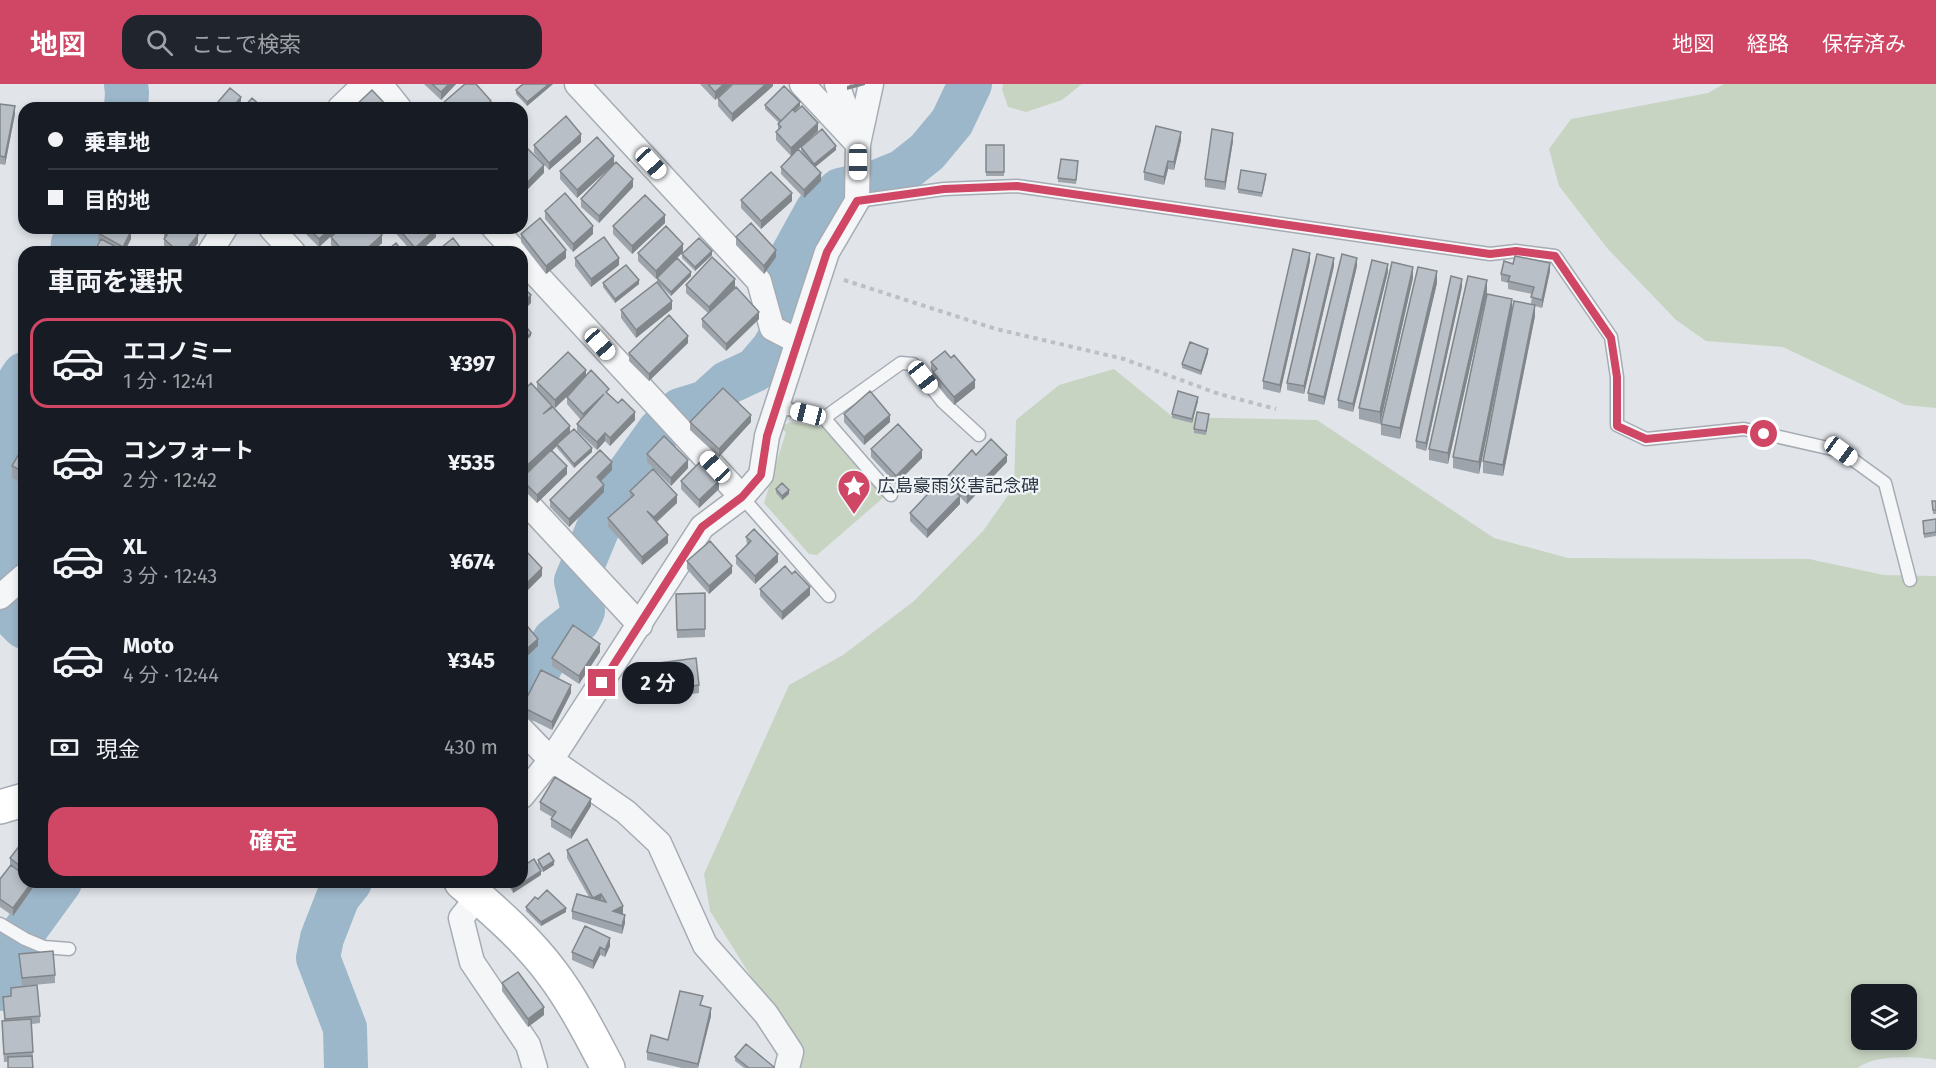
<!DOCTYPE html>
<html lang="ja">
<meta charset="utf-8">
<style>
:root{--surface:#171b24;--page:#20242c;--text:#f1f3f6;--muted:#9ea1a6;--line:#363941;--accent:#d04665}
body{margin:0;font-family:"Fira Sans","Noto Sans JP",sans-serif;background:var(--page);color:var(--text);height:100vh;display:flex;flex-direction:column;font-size:22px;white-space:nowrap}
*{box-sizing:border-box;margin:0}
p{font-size:20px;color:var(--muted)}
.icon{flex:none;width:33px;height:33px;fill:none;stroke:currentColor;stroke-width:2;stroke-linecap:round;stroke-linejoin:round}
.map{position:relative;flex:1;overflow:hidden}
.side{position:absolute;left:18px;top:162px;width:510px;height:642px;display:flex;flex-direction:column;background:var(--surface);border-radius:18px;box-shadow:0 3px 9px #0003}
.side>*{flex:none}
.banner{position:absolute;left:18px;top:18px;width:510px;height:132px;border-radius:18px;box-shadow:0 3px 9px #0003;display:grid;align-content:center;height:132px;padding:0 30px;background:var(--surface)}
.controls{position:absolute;left:1851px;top:900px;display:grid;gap:12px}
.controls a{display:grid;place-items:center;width:66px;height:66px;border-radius:12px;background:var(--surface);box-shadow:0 3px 9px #0003;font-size:30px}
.end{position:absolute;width:27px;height:27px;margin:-14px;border:8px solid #d04665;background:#fff;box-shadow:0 0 0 3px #fff}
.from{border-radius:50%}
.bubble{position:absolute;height:42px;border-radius:18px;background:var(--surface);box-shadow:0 3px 9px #0003;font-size:20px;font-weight:700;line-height:42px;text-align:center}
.car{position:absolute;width:18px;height:36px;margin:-18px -9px;border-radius:8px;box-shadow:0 0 4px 2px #0007;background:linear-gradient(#fff 24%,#345 0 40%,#fff 0 76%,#345 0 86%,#fff 0)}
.banner b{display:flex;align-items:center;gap:21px;height:57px;font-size:22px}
.banner b+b{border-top:2px solid var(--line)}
.banner i{width:15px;height:15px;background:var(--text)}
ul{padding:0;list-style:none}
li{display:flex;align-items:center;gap:18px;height:90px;margin:0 12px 9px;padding:0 18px;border:3px solid transparent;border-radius:18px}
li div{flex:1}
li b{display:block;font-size:22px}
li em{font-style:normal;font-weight:700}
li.selected{border-color:var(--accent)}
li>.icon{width:54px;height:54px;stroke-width:1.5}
h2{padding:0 30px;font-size:27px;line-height:72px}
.pay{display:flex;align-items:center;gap:15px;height:66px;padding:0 30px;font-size:22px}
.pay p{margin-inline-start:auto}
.cta{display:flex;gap:12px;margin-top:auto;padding:12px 30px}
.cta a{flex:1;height:69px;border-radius:18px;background:var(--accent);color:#fff;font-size:24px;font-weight:700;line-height:69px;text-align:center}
header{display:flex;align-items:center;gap:36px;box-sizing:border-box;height:84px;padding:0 30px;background:var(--accent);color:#fff}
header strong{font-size:28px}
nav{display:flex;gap:33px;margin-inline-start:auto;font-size:21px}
.search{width:420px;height:54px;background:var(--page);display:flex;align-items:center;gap:15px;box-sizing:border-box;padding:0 21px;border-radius:18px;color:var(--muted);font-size:22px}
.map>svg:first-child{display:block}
.green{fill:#c8d4c2;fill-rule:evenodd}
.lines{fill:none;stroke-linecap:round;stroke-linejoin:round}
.river{stroke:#9cb6ca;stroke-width:44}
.lane-casing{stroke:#a6acb4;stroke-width:15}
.street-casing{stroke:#a6acb4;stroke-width:27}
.secondary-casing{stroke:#a6acb4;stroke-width:36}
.path{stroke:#bbc0c5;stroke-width:4;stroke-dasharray:4.5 4.5;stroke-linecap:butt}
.lane{stroke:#f4f6f8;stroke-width:12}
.street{stroke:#f4f6f8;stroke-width:24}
.secondary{stroke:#fff;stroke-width:33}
.wall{fill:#9ea4ab}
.shaded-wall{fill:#81868b}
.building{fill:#b8bfc7;stroke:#81868b;stroke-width:1.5}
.route{stroke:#d04665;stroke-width:8}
.labels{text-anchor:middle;stroke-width:4.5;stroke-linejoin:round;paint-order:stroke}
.poi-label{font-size:18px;fill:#293442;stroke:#f1f4f7;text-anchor:start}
</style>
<header>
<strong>地図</strong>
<div class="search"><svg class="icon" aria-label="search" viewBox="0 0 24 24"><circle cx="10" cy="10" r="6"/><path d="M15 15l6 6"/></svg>ここで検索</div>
<nav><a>地図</a><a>経路</a><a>保存済み</a></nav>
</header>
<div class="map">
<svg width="1936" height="984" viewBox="0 0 1936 984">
<rect width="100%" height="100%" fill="#e1e5ea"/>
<path class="green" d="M1003,0h79l-20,16 -36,12 -18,-5 -6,-18z
M1724,0h212v324l-31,-3 -122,-58 -77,-6 -30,-21 -69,-72 -48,-62 -10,-37 22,-30 137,-26z
M1114,285l59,48 144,3 177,118 74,20 241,1 75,16 52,1v484c-19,-4 -63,-5 -78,8h-1063l2,-18 -87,-139 -6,-37 85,-189 54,-30 71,-54 69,-70 31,-44 2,-67 43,-35zM1862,910h44v46h-44z
M790,338l32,5 62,70 -67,58 -8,-1 -45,-51 22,-71 -7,-4z"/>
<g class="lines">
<path class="river" d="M126,0l1,9 -1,15
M72,168l1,-9 8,-15
M24,290l-4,6 -16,74 -1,21 16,52 -15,50 11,41 9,9
M522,618l32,-62 24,-19 5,-10 -7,-30 34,-82 49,-68 21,-21 26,-8 21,-19 28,-13 18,-21 15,-26v-13l-6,-30 2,-10 33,-60 23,-20 36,-8 27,-11 24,-19 25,-30 18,-38
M0,905l9,-15 8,-33 43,-59
M346,984l-1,-40 -27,-70 4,-20 16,-41 12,-15"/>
<defs>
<path id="lane" d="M857,117l87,-12 73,-3 473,68 26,-3 39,5 56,81 6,40v48l29,14 98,-10 97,22 44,32 25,97
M776,322l48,12 67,77
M824,334l77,-55 12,1 30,38 36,33
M742,413l87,99
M0,840l25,15 19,8 25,2"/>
<path id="street" d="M380,0l19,24
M577,0l182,197 13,47 25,13
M802,0l56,60
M837,0l18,52
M340,24l25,-24
M271,144l22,24
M494,144l22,24
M210,168l15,-24
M522,175l220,238
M522,414l118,127
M0,513l24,-21
M522,646l29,30 75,52 33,31 46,102 61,69 25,38 -4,16
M522,712l29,-36 151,-233 40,-30 19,-22 6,-39 60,-184 30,-51 1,-57 13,-60
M478,813l-17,21 11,44 56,83 7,23"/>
<path id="secondary" d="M0,723l24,-7
M461,798c32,28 66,57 91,91 22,29 39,63 56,95"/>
</defs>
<use href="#lane" class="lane-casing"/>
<use href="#street" class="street-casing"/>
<use href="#secondary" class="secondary-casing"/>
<path class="path" d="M844,196l152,49 128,30 95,35 57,15"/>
<use href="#lane" class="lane"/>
<use href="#street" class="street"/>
<use href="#secondary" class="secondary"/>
</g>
<path class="wall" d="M424,0h32l-15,16z
M553,0l-26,22 -11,-12v-4z
M700,0h32l-17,16z
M773,0v2l-41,36 -14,-16v-8z
M241,17l-5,7h-15l-3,-2v-4z
M0,20l15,10 -10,51 -5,-1z
M765,21l35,1 -5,5 23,20 -20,19 9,9 -6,-8v-4l35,3 -21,17 6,14 -17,17 -23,-24v-7l10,-11 -15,-16v-8l2,-2v-6l1,-1 -14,-14z
M1181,56l-7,30 -6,-1 -4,16 -20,-5v-8z
M1233,57l-8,49 -20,-3v-8z
M581,58l-32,28 -15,-17v-8z
M986,61h18v31h-18z
M614,80l-37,34 -17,-19v-8z
M1078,81l-2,19 -18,-2v-4z
M1266,94l-4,19 -24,-4v-4z
M633,103l-34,36 -18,-16v-8z
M741,116l51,1 -31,28 -20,-21z
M545,127l48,23 -20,18 -28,-33z
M665,139l-33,31 -19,-20v-8z
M129,144v1l2,10 -6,12 -27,-10v-8z
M159,144h32l7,15 -8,9h-20l-6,-5v-14z
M305,144h35l-21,19 -14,-14z
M393,144h48l-5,3v6l-17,15h-7l-19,-22z
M521,150l45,24 -20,16 -25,-32z
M331,153l51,6 -10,9h-35l-6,-7z
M736,153l40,20 -12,17 -28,-29z
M683,168l-27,27 -18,-18v-8z
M682,170l30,1 -17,16 -13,-13z
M575,174l44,7 -28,22 -16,-21z
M1310,177l-30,132 -17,-4v-8z
M1334,182l-30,128 -17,-4v-7z
M1357,182l-33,139 -16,-4v-8z
M1550,187l-8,37 -7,-2v10l-32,160 -20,-3v-12l48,-157 1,-10 -24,-5v-6l-7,-2v-7z
M1388,188l-35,140 -15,-4v-8z
M691,192l-20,20 -11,-11 12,24 -36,29 -15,-20v-8l36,-28v-4z
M1413,194l-33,146 -21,-5v-11z
M603,199l36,1 -24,19 -12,-16z
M1437,199l-37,156 -19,-4v-11z
M686,201l49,2 -6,7 30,25 -33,32 -24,-24v-8l6,-6 -22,-20z
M1462,203l-36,164 -10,-3v-7z
M1487,208l-39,172 -19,-4v-11z
M1512,226l-33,164 -26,-6v-11z
M688,259l-39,38 -20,-20v-8z
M1208,269l-7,22 -19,-7v-4z
M931,278l44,26 -21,17 -21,-25v-7l-2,-3z
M586,292l23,18 26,26 -25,26 -5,-5 -8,9 -20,-19v-7l4,-4 -14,-16v-7l-12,11 -18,-18 15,17 18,26 22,19 -18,16 -17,-20v-2l-5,5 15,23 -30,29 -15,-15v-96l15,-2v-8z
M1198,317l-6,22 -20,-5v-4z
M844,330l46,8 -26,23 -20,-23z
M1209,334l-3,17 -12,-2v-4z
M690,338h61l-32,35 -29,-27z
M24,361v39l-12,-6v-12z
M871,365l51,9 -26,26 -25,-27z
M647,370l41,14 -17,18 -24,-24z
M976,371l31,7 -40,42 -7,-7v7l-33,34 -17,-17v-8l37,-30v-6z
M612,386l-11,11 3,11 -35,35 -19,-20v-7z
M681,397l38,8 -20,19 -18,-19z
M776,405l13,5 -7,6 -6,-7z
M630,407l47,12 -20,19 11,21 -26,22 -34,-39v-8l22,-19z
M1932,417h4v13h-3z
M1936,435v17l-12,2 -1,-17z
M746,453l32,25 -23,22 -19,-20v-8l11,-11z
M687,477l45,12 -23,21 -22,-25z
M760,505l50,6 -28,25 -22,-24z
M705,509v44l-28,1 -1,-44z
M600,568l-21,32 -27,-18v-8z
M659,579l40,22v8l-36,5 -4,-27z
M571,609l-19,37 -30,-15v-8z
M540,718l51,4 -20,33 -20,-12v-8l1,-2 -12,-7z
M24,756v42h15l-3,4 -4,-3v6l-19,27 -13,-9v-28l10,-14v-7z
M567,766l56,64h-1l3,9 -3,11 -50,-15v-8l17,-14 -22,-39z
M538,776l16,5 -11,7 -5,-8z
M541,791l-28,18 -6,-11h15z
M538,815l28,13 -25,14 -15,-15v-4z
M610,862l-5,11 -5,-2 -7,14 -21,-9v-8z
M19,870l36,21v8l-33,3z
M502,899l42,32 -16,12 -26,-36z
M11,904l29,28v7l-8,1 1,36 -29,2 -2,-33v-8h2l-1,-24 8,-1z
M703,920l-1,2 9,10 -13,52h-16l-35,-8v-8l21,-12z
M735,973l39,11h-30l-9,-7z"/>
<path class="shaded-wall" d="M449,0h7l-15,16v-8z
M549,0h4l-26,22v-4z
M724,0h8l-17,16v-8z
M766,0h7v2l-41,36v-8z
M855,0h10v1l-18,5v-4z
M241,13v4l-5,7h-4z
M491,17v7h-8z
M800,18v4l-19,19v-4z
M15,22v8l-10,51v-8z
M818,39v8l-27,25v-8z
M1181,48v8l-7,30v-8z
M1233,49v8l-8,49v-8z
M581,50v8l-32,28v-7z
M836,62v4l-22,18v-4z
M614,72v8l-37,34v-8z
M1168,77v8l-4,16v-8z
M544,81v8l-22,22v-7z
M821,89v8l-17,17v-8z
M633,95v8l-34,36v-7z
M792,109v8l-31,28v-8z
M665,131v8l-33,31v-8z
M593,142v8l-20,18v-8z
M331,144h9l-21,19v-8z
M436,144h5l-5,3v6l-17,15h-4v-4z
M131,147v8l-7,13h-1v-5z
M198,151v8l-8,9h-6z
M382,151v8l-10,9h-9z
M683,160v8l-27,27v-8z
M566,166v8l-20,16v-8z
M776,166v7l-12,17v-8z
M712,167v4l-17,16v-4z
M1310,169v8l-30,132v-8z
M619,174v7l-28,22v-8z
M1334,174v8l-30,128v-8z
M1357,174v8l-33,139v-8z
M1550,179v8l-8,37v-8z
M1388,180v8l-35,140v-8z
M1413,183v11l-33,146v-12z
M1437,187v12l-37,156v-11z
M691,188v4l-20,20v-4z
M735,195v8l-26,28v-8z
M1462,195v8l-36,164v-8z
M639,196v4l-24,19v-4z
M1487,196v12l-39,172v-11z
M531,211v8l-9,9v-8z
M1512,215v11l-33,164v-12z
M672,217v8l-36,29v-8z
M1535,221v11l-32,160v-11z
M759,228v7l-33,32v-7z
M531,249v3l-9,8v-4z
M688,252v7l-39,38v-7z
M1208,265v4l-7,22v-4z
M586,286v7l-31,31v-8z
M975,296v8l-21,17v-8z
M604,310l-21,28v-8z
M1198,313v4l-6,22v-4z
M635,328v8l-25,26v-8z
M751,331v7l-32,35v-8z
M890,331v7l-26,23v-8z
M570,342v8l-13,10v2l-35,32v-8z
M605,349v8l-8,9v-8z
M592,364v4l-18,16v-4z
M922,366v8l-26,26v-8z
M1007,371v7l-40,42v-8z
M688,376v8l-17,18v-8z
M612,378v8l-15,15v-8z
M567,382v8l-30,29v-8z
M719,397v8l-20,19v-8z
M604,401v7l-35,35v-8z
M789,406v4l-7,6v-4z
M677,411v8l-23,21v-7z
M960,412v8l-33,34v-8z
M668,451v8l-26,22v-8z
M778,470v8l-23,22v-8z
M732,482v7l-23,21v-8z
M542,484v8l-20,20v-8z
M810,503v8l-28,25v-8z
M538,555v7l-16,15v-8z
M600,560v8l-21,32v-8z
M571,601v8l-19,37v-8z
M591,715v7l-20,33v-8z
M554,777v4l-11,7v-4z
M541,787v4l-28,18v-4z
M32,798v7l-19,27v-8z
M601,810v7l-8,4v-7z
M623,822v8l-10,5v-8z
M566,824v4l-25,14v-4z
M625,831v8l-3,11v-8z
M610,854v8l-5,11v-7z
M600,863v8l-7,14v-8z
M544,923v8l-16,12v-8z
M711,924v8l-13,52v-4z"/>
<path class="building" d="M432,0h17l-8,8z
M465,0h11l15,17 -8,7h-35l-5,-5z
M523,0h26l-22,18 -11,-12z
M708,0h16l-9,8z
M733,0h33l-34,30 -14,-16z
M784,2l16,16 -19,19 -16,-16z
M230,4l11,9 -9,11h-6l-8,-6z
M372,6l17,18h-36z
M252,14l11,10h-20z
M0,20l15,2 -10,51 -5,-1z
M802,22l16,17 -27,25 -15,-16 5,-5 -3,-3 15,-15 2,3z
M566,32l15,18 -32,29 -15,-18z
M1156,42l25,6 -7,30 -6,-1 -4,16 -20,-5z
M822,45l14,17 -22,18 -13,-17z
M1212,45l21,4 -8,49 -20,-3z
M597,53l17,19 -37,34 -17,-19z
M986,61h18v27h-18z
M525,62l19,19 -22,23v-40z
M798,65l23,24 -17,17 -23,-23z
M1061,75l17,2 -2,19 -18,-2z
M616,78l17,17 -34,37 -18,-17z
M1241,86l25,4 -4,19 -24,-4z
M771,88l21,21 -31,28 -20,-21z
M565,109l28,33 -20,18 -28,-33z
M645,111l20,20 -33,31 -19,-20z
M540,134l26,32 -20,16 -25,-32z
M751,139l25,27 -12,16 -28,-29z
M666,142l17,18 -27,27 -18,-18z
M101,144h25l5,3 -8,16 -25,-14z
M167,144h24l7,7 -14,17h-5l-15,-13 3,-4 -3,-2 4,-4z
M308,144h23l-12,11z
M341,144h35l6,7 -19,17h-19l-13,-15z
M398,144h37l1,1 -21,19z
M604,153l15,21 -28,21 -16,-21z
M453,154l11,14h-28z
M699,154l13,13 -17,16 -13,-13z
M101,155l25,13h-32z
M396,159l7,9h-18z
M1293,165l17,4 -30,132 -17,-4z
M1317,170l17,4 -30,128 -17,-3z
M1342,170l15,4 -33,139 -16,-4z
M1515,172l35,7 -8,37 -11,-3 3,-10 -26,-6 2,-5 -9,-2 3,-13 9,3z
M712,173l23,22 -26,28 -23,-22z
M677,174l14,14 -20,20 -14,-14z
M1372,176l16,4 -35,140 -15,-4z
M1392,178l21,5 -33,145 -21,-4z
M626,181l13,15 -24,19 -12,-16z
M1418,183l19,4 -37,157 -19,-4z
M1451,192l11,3 -36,164 -10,-2z
M1468,192l19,4 -39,173 -19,-4z
M657,198l15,19 -36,29 -15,-20z
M522,202l9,9 -9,9z
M736,203l23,25 -33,32 -24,-25z
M1487,210l25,5 -33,163 -26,-5z
M1514,217l21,4 -32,160 -20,-4z
M669,231l19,21 -39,38 -20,-21z
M522,237l9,12 -9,7z
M1190,258l18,7 -7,22 -19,-7z
M945,267l6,7 3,-3 21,25 -21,17 -21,-25 4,-3 -6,-7z
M568,268l18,18 -31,30 -18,-18z
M591,286l18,19 -3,3 12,11 4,-4 13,13 -25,26 -5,-5 -8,9 -20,-18 27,-30 -21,20 -16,-17z
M531,299l21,23 -9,8 10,-7 17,19 -48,44v-78z
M723,304l28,27 -32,34 -29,-27z
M870,307l20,24 -26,22 -20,-23z
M1178,307l20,6 -6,22 -20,-5z
M1197,328l12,2 -3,17 -12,-2z
M898,340l24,26 -26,26 -25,-27z
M574,345l18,19 -18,16 -17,-20z
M664,352l24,24 -17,18 -24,-24z
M991,355l16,16 -40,41 -20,-19 25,-27 4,5z
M24,361v27l-12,-6z
M551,366l16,16 -30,29 -15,-15v-2z
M600,366l12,12 -15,15 7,8 -35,34 -19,-19z
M700,378l19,19 -20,19 -18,-19z
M653,385l24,26 -23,22 -7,-6 21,24 -26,22 -34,-39 26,-23 -4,-4z
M942,395l18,17 -33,34 -17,-17z
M782,399l7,7 -7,6 -6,-7z
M1932,417h4v9h-3z
M1936,435v13l-12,2 -1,-13z
M754,445l24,25 -23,22 -19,-20 15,-15 -5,-4z
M710,457l22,25 -23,20 -22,-25z
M526,467l16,17 -20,20v-32z
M785,482l7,8 3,-3 15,16 -28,25 -22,-23z
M705,509v36l-28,1 -1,-36z
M522,536l16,19 -16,14z
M573,541l27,19 -21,32 -27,-18z
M696,574l3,27 -36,5 -4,-27z
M541,586l30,15 -19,37 -30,-15z
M555,693l36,22 -20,32 -20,-12 5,-7 -16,-10z
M587,755l36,67 -10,5 12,4 -3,11 -50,-15 5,-17 29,8 -5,-8 -8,4 -26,-48z
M24,756v29l-14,-11z
M549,769l5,8 -11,7 -5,-8z
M534,775l7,12 -28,18 -4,-7h13v-15z
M11,781l13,10v7h8l-19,26 -13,-9v-20z
M547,806l19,18 -25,14 -15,-15 9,-10 3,2z
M585,842l25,12 -5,12 -5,-3 -7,14 -21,-9z
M53,867l2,24 -33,3 -3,-24z
M518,888l26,35 -16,12 -26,-36z
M37,901l3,31 -35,3 -2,-22 8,-1v-8z
M680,907l23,5 -3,9 11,3 -13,56 -51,-12 4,-17 17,5z
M31,935l2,33 -29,2 -2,-33z
M746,960l28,23 -1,1h-24l-14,-11z
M32,972l1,12h-25v-11z"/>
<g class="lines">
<path class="route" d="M602,599l100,-156 40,-30 19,-22 6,-39 60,-184 30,-51 87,-12 73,-3 473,68 26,-3 39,5 56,82 6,39v49l29,13 98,-10 20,5"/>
</g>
<defs>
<symbol id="sight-pin" viewBox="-11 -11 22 30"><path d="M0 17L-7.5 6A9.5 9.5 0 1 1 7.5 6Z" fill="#d04665" stroke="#f1f4f7"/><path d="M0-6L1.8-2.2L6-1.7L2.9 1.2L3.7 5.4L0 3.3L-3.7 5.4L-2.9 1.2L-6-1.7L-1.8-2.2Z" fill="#fff"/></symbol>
</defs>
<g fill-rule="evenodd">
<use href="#sight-pin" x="835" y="383" width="38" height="52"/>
</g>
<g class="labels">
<g class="poi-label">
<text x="877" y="408">広島豪雨災害記念碑</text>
</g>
</g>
</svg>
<div class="controls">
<a><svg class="icon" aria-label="layers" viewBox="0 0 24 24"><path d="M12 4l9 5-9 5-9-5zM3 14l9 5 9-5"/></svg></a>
</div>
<i class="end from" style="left:1764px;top:350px"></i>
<i class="end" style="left:602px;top:599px"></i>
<div class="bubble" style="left:622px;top:578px;width:72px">2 分</div>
<i class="car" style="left:858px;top:78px;rotate:180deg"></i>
<i class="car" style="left:651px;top:79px;rotate:137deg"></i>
<i class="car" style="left:600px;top:260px;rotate:138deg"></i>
<i class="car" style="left:923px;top:293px;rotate:142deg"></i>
<i class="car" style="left:808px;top:330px;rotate:284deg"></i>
<i class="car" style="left:1841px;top:367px;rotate:126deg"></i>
<i class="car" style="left:715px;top:383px;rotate:317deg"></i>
<div class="banner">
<b><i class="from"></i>乗車地</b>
<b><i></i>目的地</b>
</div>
<section class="side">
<h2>車両を選択</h2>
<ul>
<li class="selected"><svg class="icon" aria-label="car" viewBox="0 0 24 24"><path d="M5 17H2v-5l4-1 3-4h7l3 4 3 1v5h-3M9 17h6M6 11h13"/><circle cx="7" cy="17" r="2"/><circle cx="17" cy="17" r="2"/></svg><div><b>エコノミー</b><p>1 分 · 12:41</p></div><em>¥397</em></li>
<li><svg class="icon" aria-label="car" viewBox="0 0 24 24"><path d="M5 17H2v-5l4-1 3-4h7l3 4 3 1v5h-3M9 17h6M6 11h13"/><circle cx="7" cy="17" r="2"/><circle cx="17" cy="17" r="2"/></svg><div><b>コンフォート</b><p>2 分 · 12:42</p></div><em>¥535</em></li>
<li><svg class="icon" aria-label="car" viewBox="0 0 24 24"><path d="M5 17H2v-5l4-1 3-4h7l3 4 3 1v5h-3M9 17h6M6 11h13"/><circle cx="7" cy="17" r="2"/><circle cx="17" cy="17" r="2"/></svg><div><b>XL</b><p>3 分 · 12:43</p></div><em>¥674</em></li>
<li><svg class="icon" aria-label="car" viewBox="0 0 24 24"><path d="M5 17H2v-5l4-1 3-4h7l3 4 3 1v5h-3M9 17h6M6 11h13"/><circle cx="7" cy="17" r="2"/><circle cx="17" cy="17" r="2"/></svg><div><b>Moto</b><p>4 分 · 12:44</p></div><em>¥345</em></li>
</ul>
<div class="pay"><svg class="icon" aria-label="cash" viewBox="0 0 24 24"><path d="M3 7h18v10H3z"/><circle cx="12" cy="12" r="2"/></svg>現金<p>430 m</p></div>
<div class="cta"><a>確定</a></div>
</section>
</div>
